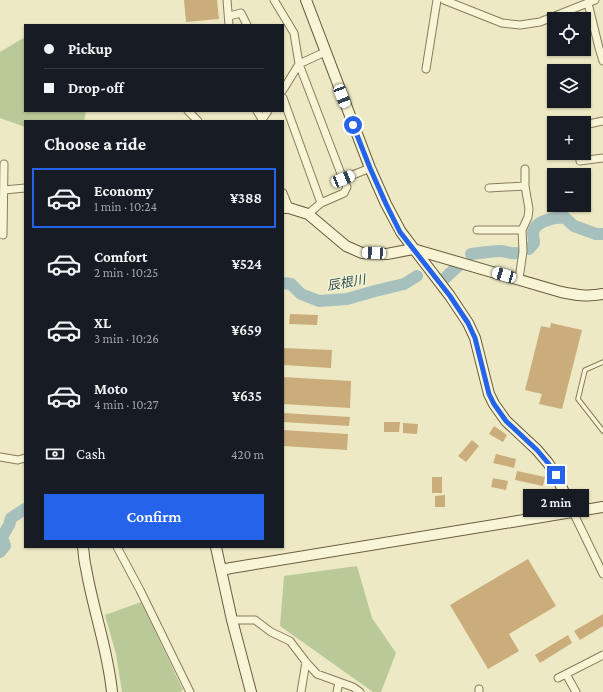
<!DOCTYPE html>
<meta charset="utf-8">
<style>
:root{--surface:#171b24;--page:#242831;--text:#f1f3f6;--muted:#9ea1a6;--line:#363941;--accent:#2563eb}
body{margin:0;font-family:"Crimson Pro","Noto Sans JP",serif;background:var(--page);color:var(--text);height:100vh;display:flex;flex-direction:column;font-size:15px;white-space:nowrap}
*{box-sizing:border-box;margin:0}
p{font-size:13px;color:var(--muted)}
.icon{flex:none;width:22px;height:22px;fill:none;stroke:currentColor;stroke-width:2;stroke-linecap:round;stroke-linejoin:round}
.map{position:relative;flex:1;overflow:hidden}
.drawer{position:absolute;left:24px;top:120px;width:260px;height:428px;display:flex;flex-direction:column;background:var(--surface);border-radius:0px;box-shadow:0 1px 3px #0004}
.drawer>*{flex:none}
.guide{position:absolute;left:24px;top:24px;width:260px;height:88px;border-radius:0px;box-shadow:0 1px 3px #0004;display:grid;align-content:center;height:88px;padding:0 20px;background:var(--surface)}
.tools{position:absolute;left:547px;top:12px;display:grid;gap:8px}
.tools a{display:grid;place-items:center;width:44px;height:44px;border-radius:0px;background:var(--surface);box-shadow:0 1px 3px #0004;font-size:20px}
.end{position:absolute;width:18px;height:18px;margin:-9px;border:5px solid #2563eb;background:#fff;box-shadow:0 0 0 2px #fff}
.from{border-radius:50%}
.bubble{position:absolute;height:28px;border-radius:0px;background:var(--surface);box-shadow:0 1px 3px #0004;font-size:13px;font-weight:600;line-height:28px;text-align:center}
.car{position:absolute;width:12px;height:24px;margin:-12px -6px;border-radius:5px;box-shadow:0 0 3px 1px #0007;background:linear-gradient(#fff 24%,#345 0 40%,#fff 0 76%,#345 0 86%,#fff 0)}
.guide b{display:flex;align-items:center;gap:14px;height:38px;font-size:15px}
.guide b+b{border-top:1px solid var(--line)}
.guide i{width:10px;height:10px;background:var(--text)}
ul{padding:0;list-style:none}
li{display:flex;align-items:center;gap:12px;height:60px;margin:0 8px 6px;padding:0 12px;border:2px solid transparent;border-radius:0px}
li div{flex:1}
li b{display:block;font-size:15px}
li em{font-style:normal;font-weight:600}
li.selected{border-color:var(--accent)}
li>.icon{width:36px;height:36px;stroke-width:1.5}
h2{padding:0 20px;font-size:18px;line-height:48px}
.pay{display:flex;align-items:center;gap:10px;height:44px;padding:0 20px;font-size:15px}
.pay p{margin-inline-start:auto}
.cta{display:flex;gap:8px;margin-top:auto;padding:8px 20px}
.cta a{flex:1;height:46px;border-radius:0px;background:var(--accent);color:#fff;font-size:16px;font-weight:600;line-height:46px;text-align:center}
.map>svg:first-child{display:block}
.green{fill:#b9ca98}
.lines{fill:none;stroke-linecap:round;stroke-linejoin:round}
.river{stroke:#a6c0be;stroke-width:12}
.building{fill:#caad7b}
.lane-casing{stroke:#877c5b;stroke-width:5.5}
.street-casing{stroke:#877c5b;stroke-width:9}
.secondary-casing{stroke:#685d3e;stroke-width:12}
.lane{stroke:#f8f5d7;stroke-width:3.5}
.street{stroke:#f8f5d7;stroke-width:7}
.secondary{stroke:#f8f5d7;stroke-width:10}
.route{stroke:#2563eb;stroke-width:5}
.labels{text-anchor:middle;stroke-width:3;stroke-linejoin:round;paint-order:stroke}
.water-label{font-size:13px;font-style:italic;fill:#2e5056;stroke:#f4f2d3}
</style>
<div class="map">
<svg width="603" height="692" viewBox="0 0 603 692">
<rect width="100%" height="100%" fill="#ede9c4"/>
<path class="green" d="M25,37v74h61l-2,10h-59v6l-25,-9v-66z
M357,566l15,52 24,35 -15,39h-8l-93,-66 4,-50z
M141,602l42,88 -3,2h-58l-6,-38 -11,-39z"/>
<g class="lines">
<path class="river" d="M529,249l5,-6c0,-3 -1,-7 -1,-10 2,-13 21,-15 31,-16l10,9 22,8h7
M471,254c10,-1 20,-3 29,-3 7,0 10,3 16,2
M445,278l14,-13
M283,283l8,1 10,10 18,7 28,-2 28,-8 29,-7 13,-8
M0,552l5,-6 -3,-9 7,-12 2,-7 14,-9"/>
</g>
<path class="building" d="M184,0h33l2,19 -33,3z
M290,314l28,1 -1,10 -28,-1z
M551,323l31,7 -20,79 -23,-5 3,-10 -17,-4 16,-64 9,2z
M283,348l49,2 -1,18 -48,-3z
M283,377l68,4 -1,27 -67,-4z
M283,413l67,4 -1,9 -66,-4z
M384,422h16l-1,10h-15z
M403,423l15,1 -1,10 -14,-1z
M494,426l13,9 -4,7 -14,-8z
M283,430l65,4 -1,16 -64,-4z
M472,440l7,6 -13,16 -8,-6z
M496,454l20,5 -2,9 -21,-5z
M517,471l28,6 -2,9 -28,-6z
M432,477h10v16h-10z
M493,478l15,3 -2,9 -15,-3z
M445,495v12h-10v-11z
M528,559l28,47 -47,28 10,17 -31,18 -38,-64z
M603,614v12l-23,14 -6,-9z
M568,635l4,8 -32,20 -5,-8z"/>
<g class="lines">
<defs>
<path id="lane" d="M603,362l-18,8 -7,29 25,32"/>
<path id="street" d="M227,0l2,25
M274,0l20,33 5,31 44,115 4,8 -3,6 -23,10 -13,11
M444,0l58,23 18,2 20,-3 55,-22
M588,3l11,45 4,13
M229,16l12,-3 6,12
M426,69l11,-69
M283,90l16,-26 26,-12
M283,98l38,105
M188,111l10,10
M257,111l5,8
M261,121l7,-10
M584,125l19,-4
M579,153l1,8 23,-3
M343,179l27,-11
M489,188l36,-2
M4,190l21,-2
M283,193l6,15
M477,230h45
M3,235l1,-71
M519,279l4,-28 -1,-21 6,-13 1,-8 -4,-23v-17
M0,457l18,3 7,-2
M573,512l30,62
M117,547l23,43 50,102
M232,620h23l16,12 19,9 16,21 11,12 36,13 7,5
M566,674l10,18
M558,678l45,-23
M301,692l5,-30
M337,692l2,-10
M479,692v-3"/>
<path id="secondary" d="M306,0l64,168 16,36 15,28 49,64 18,27 7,15 14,56 5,10 12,17 31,29 11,13 8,12 17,37
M283,208h6l19,6 38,32 16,7 25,1 26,-5 148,43c15,3 26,5 42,2
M83,547c1,7 1,14 3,21 7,42 22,82 26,124
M216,547l5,23
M251,692l-19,-72 -11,-50 10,-2 372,-61"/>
</defs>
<use href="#lane" class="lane-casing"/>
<use href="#street" class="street-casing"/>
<use href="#secondary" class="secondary-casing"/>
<use href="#lane" class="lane"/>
<use href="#street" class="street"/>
<use href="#secondary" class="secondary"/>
</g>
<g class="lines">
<path class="route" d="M353,125l17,43 16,36 14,28 50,64 18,27 7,15 14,56 5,10 12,17 31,29 11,13 8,12"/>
</g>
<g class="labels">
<g class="water-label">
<text transform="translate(346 282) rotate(-10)" y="5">辰根川</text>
</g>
</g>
</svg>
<div class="tools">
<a><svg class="icon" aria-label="locate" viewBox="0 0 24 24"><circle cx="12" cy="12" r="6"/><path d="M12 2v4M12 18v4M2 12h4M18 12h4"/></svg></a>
<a><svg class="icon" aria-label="layers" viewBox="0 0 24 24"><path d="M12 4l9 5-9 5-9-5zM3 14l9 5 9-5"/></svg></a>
<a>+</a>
<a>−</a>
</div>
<i class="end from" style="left:353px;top:125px"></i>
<i class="end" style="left:556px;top:475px"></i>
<div class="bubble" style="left:523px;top:489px;width:66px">2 min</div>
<i class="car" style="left:342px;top:96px;rotate:159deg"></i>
<i class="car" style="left:343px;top:179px;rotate:68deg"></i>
<i class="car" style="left:374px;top:253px;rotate:273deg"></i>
<i class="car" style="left:504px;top:275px;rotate:286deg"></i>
<div class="guide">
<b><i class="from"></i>Pickup</b>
<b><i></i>Drop-off</b>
</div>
<section class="drawer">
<h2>Choose a ride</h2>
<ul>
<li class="selected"><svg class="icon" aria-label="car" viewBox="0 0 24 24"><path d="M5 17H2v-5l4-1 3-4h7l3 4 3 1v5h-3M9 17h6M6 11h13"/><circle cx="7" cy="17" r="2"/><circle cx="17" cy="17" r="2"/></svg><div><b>Economy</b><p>1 min · 10:24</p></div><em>¥388</em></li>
<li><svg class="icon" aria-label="car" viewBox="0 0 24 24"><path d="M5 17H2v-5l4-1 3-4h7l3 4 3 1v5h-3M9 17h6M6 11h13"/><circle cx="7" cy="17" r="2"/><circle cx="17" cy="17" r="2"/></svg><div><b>Comfort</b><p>2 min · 10:25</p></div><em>¥524</em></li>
<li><svg class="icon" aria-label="car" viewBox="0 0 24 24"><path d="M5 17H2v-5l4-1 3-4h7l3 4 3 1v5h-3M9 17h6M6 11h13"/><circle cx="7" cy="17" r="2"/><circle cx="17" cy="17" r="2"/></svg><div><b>XL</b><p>3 min · 10:26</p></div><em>¥659</em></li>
<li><svg class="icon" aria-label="car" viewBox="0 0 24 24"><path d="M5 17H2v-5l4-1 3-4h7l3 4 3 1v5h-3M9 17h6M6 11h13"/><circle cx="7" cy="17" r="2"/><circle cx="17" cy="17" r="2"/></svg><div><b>Moto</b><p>4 min · 10:27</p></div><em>¥635</em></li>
</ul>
<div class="pay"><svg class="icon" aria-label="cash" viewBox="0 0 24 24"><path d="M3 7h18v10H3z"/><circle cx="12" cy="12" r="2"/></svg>Cash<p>420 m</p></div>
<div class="cta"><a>Confirm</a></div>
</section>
</div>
